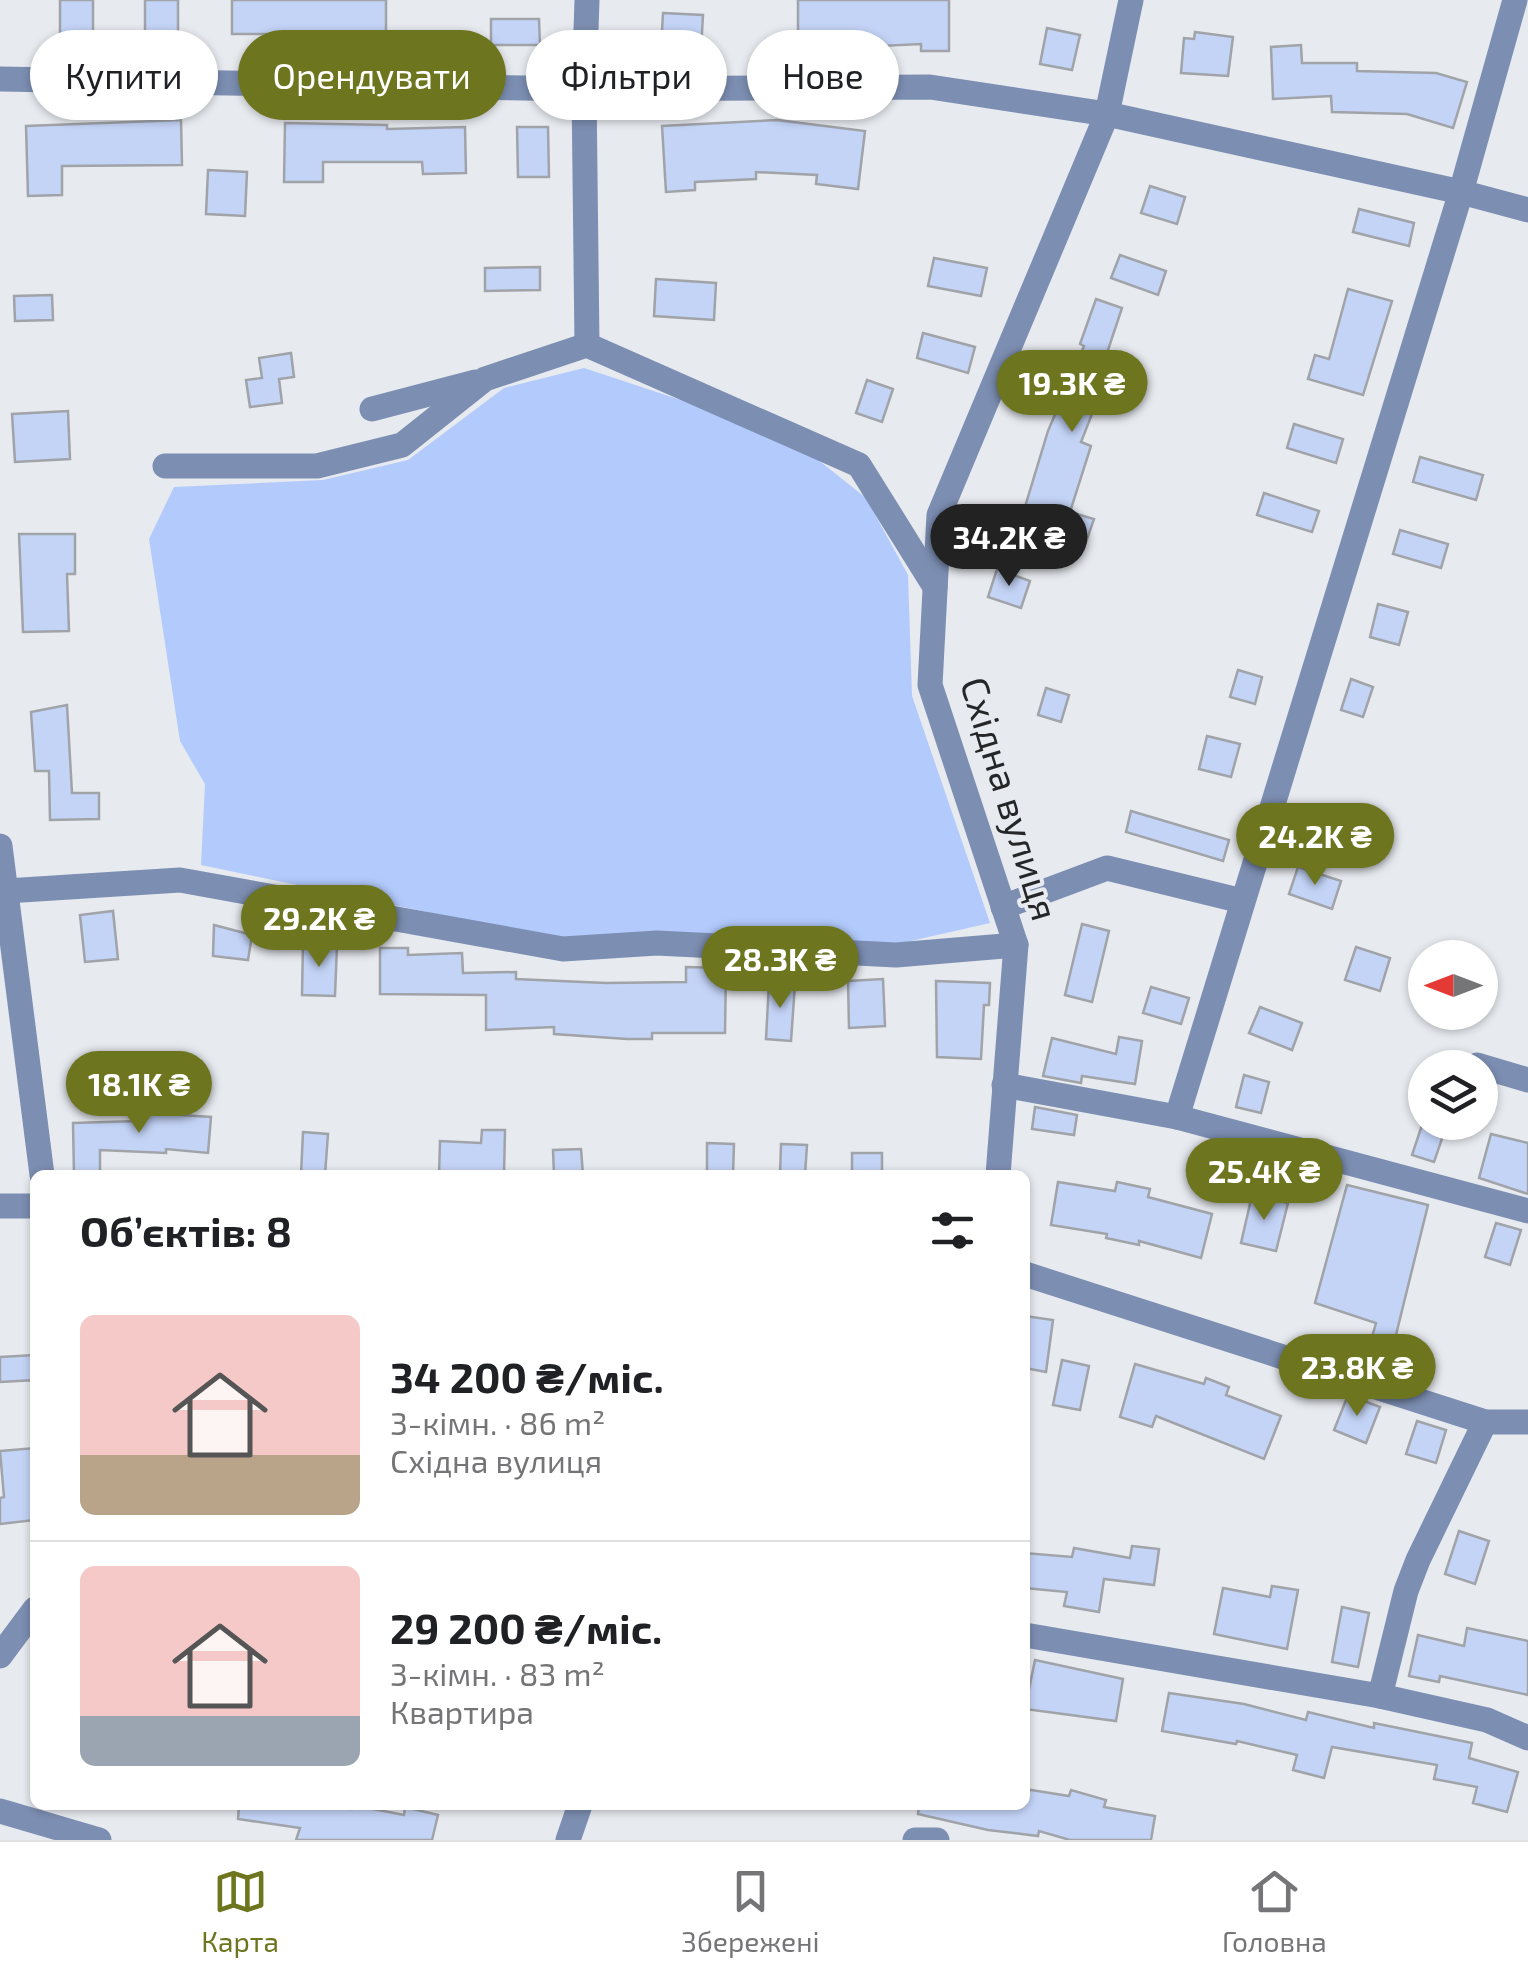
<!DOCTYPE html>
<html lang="uk">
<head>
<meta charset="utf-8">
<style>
  :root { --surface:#fff; --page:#f2f2f2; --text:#202124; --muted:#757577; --line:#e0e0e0; --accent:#6d751f }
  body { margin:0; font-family:"Exo 2",sans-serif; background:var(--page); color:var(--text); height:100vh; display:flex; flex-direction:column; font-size:38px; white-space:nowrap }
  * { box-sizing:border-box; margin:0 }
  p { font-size:32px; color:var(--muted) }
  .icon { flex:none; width:55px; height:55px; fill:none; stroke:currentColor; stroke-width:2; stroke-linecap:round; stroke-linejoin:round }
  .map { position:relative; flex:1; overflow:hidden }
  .drawer { position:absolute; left:30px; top:1170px; width:1000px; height:640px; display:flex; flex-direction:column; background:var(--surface); border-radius:15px; box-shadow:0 2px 8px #0004 }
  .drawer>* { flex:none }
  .hud { position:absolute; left:30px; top:30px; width:1000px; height:90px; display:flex; gap:20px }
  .needle { width:65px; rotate:270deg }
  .buttons { position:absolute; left:1408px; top:940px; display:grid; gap:20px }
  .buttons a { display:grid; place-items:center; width:90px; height:90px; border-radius:50%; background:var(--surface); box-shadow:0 2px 8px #0004; font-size:50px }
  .price { position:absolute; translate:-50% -85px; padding:0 22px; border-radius:35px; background:var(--accent); color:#fff; font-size:32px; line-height:65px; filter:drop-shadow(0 2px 5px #0008) }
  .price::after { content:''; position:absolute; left:50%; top:60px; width:30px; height:22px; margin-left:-15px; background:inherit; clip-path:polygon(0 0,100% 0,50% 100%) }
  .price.on { background:#222; color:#fff }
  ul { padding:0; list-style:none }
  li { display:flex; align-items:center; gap:30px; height:250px; padding:0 50px }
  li+li { border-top:2px solid var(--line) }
  li span { display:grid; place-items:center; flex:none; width:280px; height:200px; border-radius:15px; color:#555 }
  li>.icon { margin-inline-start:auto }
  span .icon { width:120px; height:120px; fill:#fffc; stroke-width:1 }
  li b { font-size:42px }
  h2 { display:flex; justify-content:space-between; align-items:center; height:120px; padding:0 50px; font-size:42px }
  .chip { padding:0 35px; border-radius:45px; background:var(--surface); box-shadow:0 2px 8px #0004; font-size:35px; line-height:90px }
  .chip.on { background:var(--accent); color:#fff }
  .menu { display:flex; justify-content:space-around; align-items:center; height:140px; border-top:2px solid var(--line); background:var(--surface); font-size:28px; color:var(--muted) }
  .menu a { display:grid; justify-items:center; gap:5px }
  .menu .on { color:var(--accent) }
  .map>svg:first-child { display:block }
</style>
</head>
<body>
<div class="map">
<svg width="1528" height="1840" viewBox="0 0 1528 1840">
  <rect width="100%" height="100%" fill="#e7eaef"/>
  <!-- green -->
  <path fill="#b2cafc" d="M584,368L787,435L866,498L908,575L912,696L990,923L902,943L562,940L201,865L205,784L180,741L149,539L174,487L323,480L408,460L504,388Z"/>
  <!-- building -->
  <g fill="#c4d4f7" stroke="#a0a3a8" stroke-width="2.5">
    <rect x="60" y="0" width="33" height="34"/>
    <rect x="145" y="0" width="33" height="34"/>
    <path d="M232,0H386V35L321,34V38H291V34H232Z"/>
    <path d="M798,0H949V51H921V44L798,50Z"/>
    <path d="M663,13L703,15L701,50L661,48Z"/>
    <path d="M491,19H539L540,45H491Z"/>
    <path d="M1047,28L1080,35L1072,70L1040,64Z"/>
    <path d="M1195,32L1233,37L1228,76L1181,73L1184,38L1194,39Z"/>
    <path d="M1301,45L1302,63H1357V71L1436,73L1467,82L1453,128L1407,114L1332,112L1331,96L1273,99L1271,47Z"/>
    <path d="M181,120L182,165L62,166V195L28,196L26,126Z"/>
    <path d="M777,120L865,131L858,189L816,184L817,175L756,172V179L695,182V190L666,192L662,126Z"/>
    <path d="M285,123L387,125V129L465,127L466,173L423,174L422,162H323V182H284Z"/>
    <path d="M517,127H548L549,177H518Z"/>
    <path d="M208,170L247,172L245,216L206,214Z"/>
    <path d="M1150,186L1185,197L1177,224L1141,213Z"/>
    <path d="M1359,209L1414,223L1409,246L1353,232Z"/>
    <path d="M1120,255L1166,271L1158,295L1111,278Z"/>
    <path d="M934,258L987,268L981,296L928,286Z"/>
    <path d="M540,267V290L485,291V268Z"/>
    <path d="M656,279L716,283L714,320L654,316Z"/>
    <path d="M1348,289L1392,301L1363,395L1308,379L1315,355L1329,359Z"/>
    <path d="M52,295L53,320L15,321L14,296Z"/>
    <path d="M1096,299L1122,308L1095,389L1101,391L1081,442L1091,446L1070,512L1094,519L1086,542L1021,520L1048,431L1084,346L1080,344Z"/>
    <path d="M923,333L975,347L968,373L917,358Z"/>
    <path d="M291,353L294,377L279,379L282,403L250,407L246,380L262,378L259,358Z"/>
    <path d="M867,380L893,389L882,422L856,413Z"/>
    <path d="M68,411L70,459L15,462L12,414Z"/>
    <path d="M1294,424L1343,439L1336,463L1287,448Z"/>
    <path d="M1420,457L1483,475L1476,500L1413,482Z"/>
    <path d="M1264,493L1319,511L1312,532L1257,515Z"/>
    <path d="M1400,530L1448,544L1441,568L1393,554Z"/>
    <path d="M19,534H75V574H67L69,631L23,632Z"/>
    <path d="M997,569L1030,581L1021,608L988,597Z"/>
    <path d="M1378,604L1408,612L1399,645L1370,637Z"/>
    <path d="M1238,670L1262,677L1255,704L1230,697Z"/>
    <path d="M1351,679L1373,687L1363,717L1341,710Z"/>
    <path d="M1046,688L1069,695L1061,722L1038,715Z"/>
    <path d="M67,705L72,793H99V819L50,820L49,771H35L31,712Z"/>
    <path d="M1207,736L1240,744L1231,777L1199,769Z"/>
    <path d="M1131,811L1229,840L1223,861L1126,832Z"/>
    <path d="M1298,867L1341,881L1332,909L1289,894Z"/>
    <path d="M113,911L118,959L85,962L80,915Z"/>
    <path d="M1082,924L1109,931L1092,1002L1065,995Z"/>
    <path d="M214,925L252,935L248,960L213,956Z"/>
    <path d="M303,943L337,945L335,996L302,995Z"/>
    <path d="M1356,947L1390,958L1380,991L1345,980Z"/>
    <path d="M380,948H408V955L462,953L463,973L516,972V979L606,983L686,982V967L726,968L725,1033H652V1039H627L554,1034V1027L486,1030V995L380,994Z"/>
    <path d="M883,979L885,1026L849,1028L848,981Z"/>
    <path d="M936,981L990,983L989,1005H984L981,1059L937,1057Z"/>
    <path d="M769,982L795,984L791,1041L766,1039Z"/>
    <path d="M1151,987L1189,998L1181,1024L1143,1013Z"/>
    <path d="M1260,1007L1302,1023L1292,1050L1249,1033Z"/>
    <path d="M1119,1037L1142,1041L1135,1084L1082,1076L1081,1083L1043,1076L1052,1038L1116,1054Z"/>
    <path d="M1244,1075L1269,1082L1261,1113L1236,1107Z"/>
    <path d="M140,1101L168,1102L167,1114L211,1117L208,1153L166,1149V1153L100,1150V1175H74L73,1123L139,1121Z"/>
    <path d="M1035,1107L1077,1115L1074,1135L1032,1129Z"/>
    <path d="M1423,1122L1445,1130L1434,1162L1412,1155Z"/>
    <path d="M482,1130H505L504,1175H439L440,1141L481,1143Z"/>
    <path d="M303,1132L328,1134L325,1175H301Z"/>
    <path d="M1491,1134L1528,1143V1194L1479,1178Z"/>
    <path d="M707,1143L734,1144L733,1175H707Z"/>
    <path d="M781,1144L807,1145L805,1175H780Z"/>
    <path d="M581,1149L583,1175H554L553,1150Z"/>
    <rect x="852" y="1153" width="30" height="22"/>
    <path d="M1058,1182L1115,1191L1117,1182L1150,1189L1148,1197L1212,1214L1201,1258L1139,1241V1245L1106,1238L1107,1234L1051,1225Z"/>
    <path d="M1347,1185L1428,1205L1394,1343L1372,1337L1376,1323L1315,1303Z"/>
    <path d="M1252,1195L1288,1203L1276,1251L1241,1243Z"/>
    <path d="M1496,1223L1521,1230L1510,1265L1485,1257Z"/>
    <path d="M1025,1316L1053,1320L1046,1372L1025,1368Z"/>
    <path d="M35,1355V1380L0,1382V1357Z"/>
    <path d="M1062,1360L1089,1366L1080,1410L1053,1405Z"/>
    <path d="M1135,1364L1204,1384L1206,1378L1229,1387L1226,1395L1281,1416L1264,1459L1156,1416L1152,1427L1120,1417Z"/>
    <path d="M1348,1395L1380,1407L1366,1443L1334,1430Z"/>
    <path d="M1417,1421L1446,1430L1436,1463L1406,1454Z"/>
    <path d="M35,1448V1520L0,1524V1498L4,1497L0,1451Z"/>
    <path d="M1459,1531L1489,1541L1475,1584L1445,1574Z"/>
    <path d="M1132,1546L1159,1549L1154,1585L1104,1579L1099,1612L1064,1606L1067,1592L1025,1588V1553L1072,1557L1074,1548L1130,1558Z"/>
    <path d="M1272,1586L1298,1590L1287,1649L1214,1634L1223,1588L1270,1597Z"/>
    <path d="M1342,1607L1369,1613L1358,1667L1332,1662Z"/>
    <path d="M1467,1628L1528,1641V1695L1440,1676L1439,1682L1409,1676L1418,1635L1464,1646Z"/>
    <path d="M1035,1660L1123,1679L1116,1721L1025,1709Z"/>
    <path d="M1169,1693L1244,1704L1306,1720L1308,1712L1374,1728V1723L1472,1743L1469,1758L1518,1772L1507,1812L1473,1803L1477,1787L1434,1779L1437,1765L1332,1747L1324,1778L1293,1770L1297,1755L1237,1741L1236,1744L1162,1731Z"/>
    <path d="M1025,1789L1069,1796L1071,1790L1106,1800L1104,1807L1155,1816L1151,1840H1070L1039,1831L1038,1836L988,1830L918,1814L919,1805H1025Z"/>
    <path d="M239,1805L352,1809L353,1805L404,1815L405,1807L438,1815L432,1840H296L300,1828L238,1819Z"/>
  </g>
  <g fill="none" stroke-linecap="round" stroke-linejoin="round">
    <!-- minor -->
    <g stroke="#7c8eb2" stroke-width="25">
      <path d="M587,0L584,89L587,345"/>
      <path d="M0,79L584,89L930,87L1107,114L1461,192L1528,210"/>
      <path d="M372,409L475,382"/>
      <path d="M165,466H317L402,445L485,379L587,345L859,465L935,587"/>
      <path d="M0,846L42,1175"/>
      <path d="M6,891L180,880L563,949L657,943L896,955L1016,945"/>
      <path d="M1003,907L1107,868L1242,901"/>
      <path d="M1477,1065L1528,1080"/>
      <path d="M1004,1085L1177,1117L1528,1211"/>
      <path d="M1177,1117L1461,192L1515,0"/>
      <path d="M998,1175L1016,945L930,685L939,515L1107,114L1131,0"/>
      <path d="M0,1206H35"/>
      <path d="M1025,1274L1485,1422H1528"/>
      <path d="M1025,1635L1380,1696L1487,1720L1528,1738"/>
      <path d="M0,1656L35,1609"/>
      <path d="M1380,1696L1406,1591L1418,1560L1485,1422"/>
      <path d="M0,1811L99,1840"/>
      <path d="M568,1840L580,1805"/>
      <path d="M915,1840H937"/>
    </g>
  </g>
  <g text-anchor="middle" stroke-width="8" stroke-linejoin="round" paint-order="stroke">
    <!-- street labels -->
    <g font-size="38" fill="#252628" stroke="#e7eaef">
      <text transform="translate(1009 799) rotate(73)" y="13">Східна вулиця</text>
    </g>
  </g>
</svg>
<div class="buttons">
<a><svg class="needle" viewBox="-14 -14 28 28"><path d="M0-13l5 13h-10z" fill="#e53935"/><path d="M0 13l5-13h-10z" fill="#757577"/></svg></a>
<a><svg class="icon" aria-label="layers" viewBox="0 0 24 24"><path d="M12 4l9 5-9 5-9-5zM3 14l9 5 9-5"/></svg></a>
</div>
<b class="price" style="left:1072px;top:435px">19.3K ₴</b>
<b class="price on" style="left:1009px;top:589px">34.2K ₴</b>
<b class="price" style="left:1315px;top:888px">24.2K ₴</b>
<b class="price" style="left:319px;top:970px">29.2K ₴</b>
<b class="price" style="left:780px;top:1011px">28.3K ₴</b>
<b class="price" style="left:139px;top:1136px">18.1K ₴</b>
<b class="price" style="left:1264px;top:1223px">25.4K ₴</b>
<b class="price" style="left:1357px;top:1419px">23.8K ₴</b>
<div class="hud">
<a class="chip">Купити</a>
<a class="chip on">Орендувати</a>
<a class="chip">Фільтри</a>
<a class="chip">Нове</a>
</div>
<section class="drawer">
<h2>Об’єктів: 8<svg class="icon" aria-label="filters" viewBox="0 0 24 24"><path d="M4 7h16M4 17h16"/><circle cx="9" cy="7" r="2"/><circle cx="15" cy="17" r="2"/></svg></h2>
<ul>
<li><span style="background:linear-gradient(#f6c9c9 70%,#b9a48a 0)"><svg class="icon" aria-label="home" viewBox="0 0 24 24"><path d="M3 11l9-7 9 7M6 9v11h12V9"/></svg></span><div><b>34 200 ₴/міс.</b><p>3-кімн. · 86 m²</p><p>Східна вулиця</p></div></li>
<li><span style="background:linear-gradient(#f6c9c9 75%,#9aa5b1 0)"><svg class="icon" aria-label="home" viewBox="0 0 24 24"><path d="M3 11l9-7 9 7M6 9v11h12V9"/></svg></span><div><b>29 200 ₴/міс.</b><p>3-кімн. · 83 m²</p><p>Квартира</p></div></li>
</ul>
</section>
</div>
<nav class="menu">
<a class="on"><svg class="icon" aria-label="map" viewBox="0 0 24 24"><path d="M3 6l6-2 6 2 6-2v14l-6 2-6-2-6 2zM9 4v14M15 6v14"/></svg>Карта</a>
<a><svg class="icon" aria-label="saved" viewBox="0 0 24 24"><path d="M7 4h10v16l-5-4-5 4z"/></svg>Збережені</a>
<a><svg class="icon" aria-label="home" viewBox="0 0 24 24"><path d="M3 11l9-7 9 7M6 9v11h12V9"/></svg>Головна</a>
</nav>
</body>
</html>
